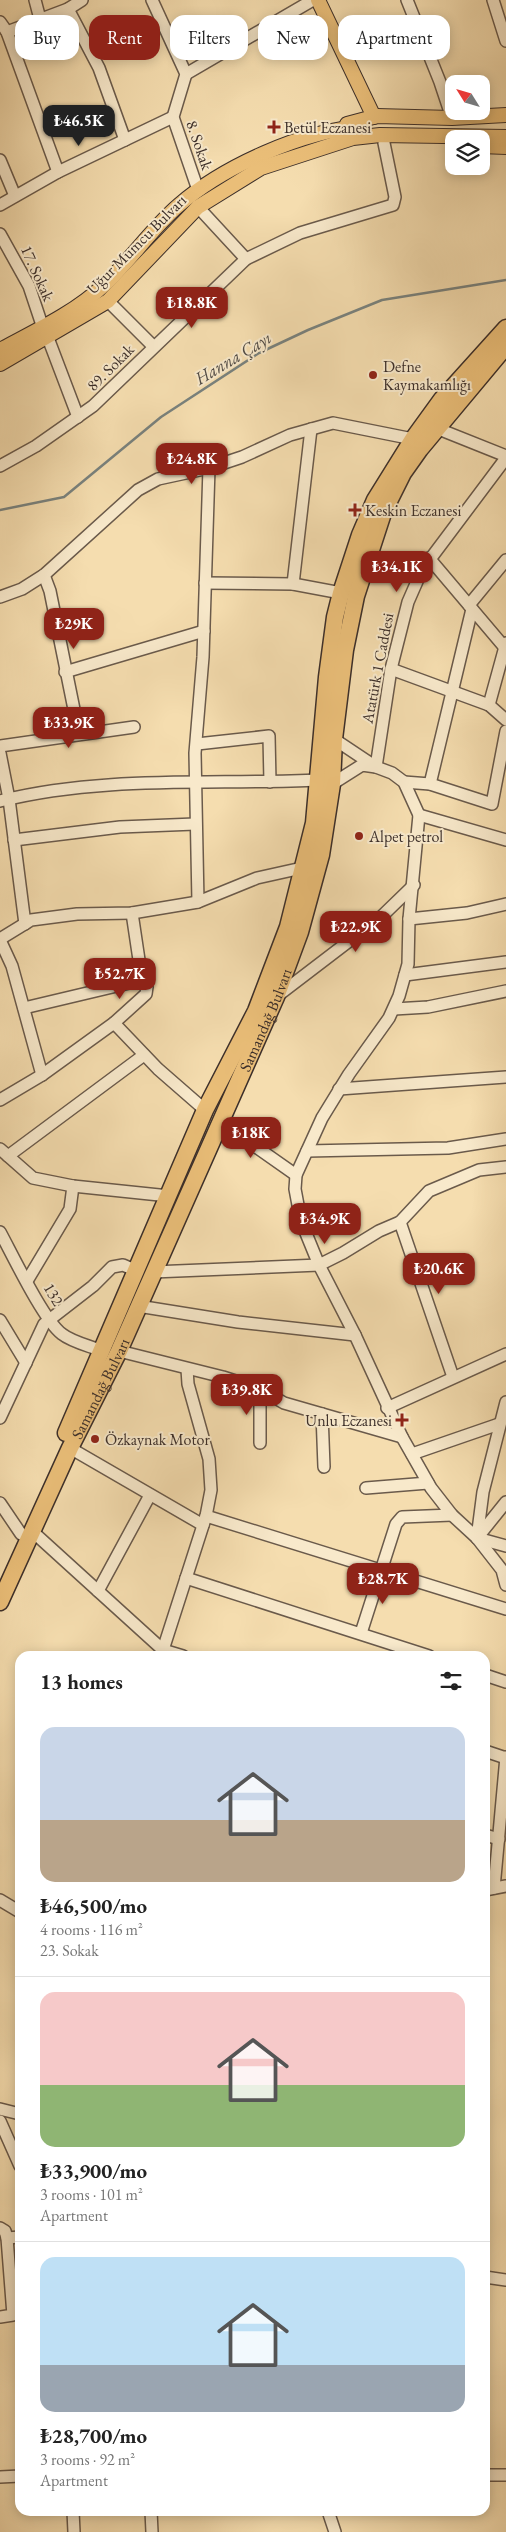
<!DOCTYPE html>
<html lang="en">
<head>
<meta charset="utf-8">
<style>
  :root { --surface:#fff; --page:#f2f2f2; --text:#222; --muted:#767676; --line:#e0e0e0; --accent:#8f2418 }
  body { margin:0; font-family:"EB Garamond",serif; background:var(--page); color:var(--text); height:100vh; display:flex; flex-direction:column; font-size:19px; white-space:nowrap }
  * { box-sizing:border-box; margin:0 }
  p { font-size:16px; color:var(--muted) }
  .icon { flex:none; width:28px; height:28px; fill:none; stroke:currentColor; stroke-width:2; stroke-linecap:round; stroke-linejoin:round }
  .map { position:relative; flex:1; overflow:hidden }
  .details { position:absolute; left:15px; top:1651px; width:475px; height:865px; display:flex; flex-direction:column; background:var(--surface); border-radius:15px; box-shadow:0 2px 12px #0003 }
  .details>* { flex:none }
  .banner { position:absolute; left:15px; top:15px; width:476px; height:45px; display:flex; gap:10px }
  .needle { width:32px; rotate:307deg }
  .buttons { position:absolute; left:445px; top:75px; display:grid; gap:10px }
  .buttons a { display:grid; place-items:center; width:45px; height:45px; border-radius:10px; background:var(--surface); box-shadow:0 2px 12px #0003; font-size:25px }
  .price { position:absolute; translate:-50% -42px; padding:0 11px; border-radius:10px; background:var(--accent); color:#fff; font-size:16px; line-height:32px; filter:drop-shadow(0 1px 2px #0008) }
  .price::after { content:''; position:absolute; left:50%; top:30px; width:15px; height:11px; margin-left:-8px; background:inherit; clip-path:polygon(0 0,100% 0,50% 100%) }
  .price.current { background:#222; color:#fff }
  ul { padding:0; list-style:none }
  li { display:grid; align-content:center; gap:10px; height:265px; padding:0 25px }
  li+li { border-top:1px solid var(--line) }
  li span { display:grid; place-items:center; height:155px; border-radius:15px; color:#555 }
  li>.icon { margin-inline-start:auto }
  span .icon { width:90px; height:90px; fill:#fffc; stroke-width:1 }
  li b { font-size:21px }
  h2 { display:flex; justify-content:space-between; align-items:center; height:60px; padding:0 25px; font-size:21px }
  .pill { padding:0 18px; border-radius:15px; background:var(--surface); box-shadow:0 2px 12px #0003; font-size:18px; line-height:45px }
  .pill.current { background:var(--accent); color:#fff }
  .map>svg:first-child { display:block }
</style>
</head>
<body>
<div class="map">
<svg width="506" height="2532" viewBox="0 0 506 2532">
  <rect width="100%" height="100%" fill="#f5ddaf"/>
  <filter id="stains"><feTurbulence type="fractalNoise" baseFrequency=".004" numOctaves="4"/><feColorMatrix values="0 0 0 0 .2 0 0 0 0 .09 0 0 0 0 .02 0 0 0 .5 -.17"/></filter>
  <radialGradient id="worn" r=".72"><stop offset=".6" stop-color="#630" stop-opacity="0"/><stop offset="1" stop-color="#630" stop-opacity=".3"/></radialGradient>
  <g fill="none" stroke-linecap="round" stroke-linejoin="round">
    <!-- stream -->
    <path stroke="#79827e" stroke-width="2.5" d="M0,510L64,497L161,417L259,353L308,330L382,300L506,280"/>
    <!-- minor casing -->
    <g stroke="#6a5a4b" stroke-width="14">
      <g id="minor">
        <path d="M35,0L40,19"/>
        <path d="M152,0L186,74L173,117L198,190"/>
        <path d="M407,0L440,82L452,118"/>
        <path d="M493,0L506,41"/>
        <path d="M68,9L99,68L125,140"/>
        <path d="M0,22L7,32L58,172"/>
        <path d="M7,32L68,9L82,0"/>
        <path d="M186,74L313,0"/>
        <path d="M0,160L15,196"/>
        <path d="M0,205L58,172L173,117"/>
        <path d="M198,207L246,259"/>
        <path d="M0,234L29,286L43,328"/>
        <path d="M108,301L153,346"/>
        <path d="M48,338L78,417"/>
        <path d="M436,428L506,456"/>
        <path d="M0,466L36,446L93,406L246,259L300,233L393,205L395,197L384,143"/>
        <path d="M429,558L506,649"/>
        <path d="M44,575L50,591L79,734"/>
        <path d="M205,583L293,584L341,593"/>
        <path d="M293,584L311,429"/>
        <path d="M0,597L22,589L44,575L138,490L158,479L209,468L242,457L290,435L333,423L413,439"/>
        <path d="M469,605L506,560"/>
        <path d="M391,669L489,705L506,720"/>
        <path d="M65,672L204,631"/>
        <path d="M489,705L506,643"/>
        <path d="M334,739L376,767L391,669L408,602L422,570L506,458"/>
        <path d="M197,744L269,736L270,782"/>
        <path d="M0,746L134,727"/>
        <path d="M0,753L9,799L25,924"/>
        <path d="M404,782L430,784L492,804L506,731"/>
        <path d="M332,784L362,765L376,767L392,773L404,782L419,815L409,919L408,964L399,996L389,1018L349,1074L322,1118L296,1175L295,1189L301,1221L319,1265L355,1335L402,1437L431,1488L452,1515L477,1538L502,1570L506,1585"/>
        <path d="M430,784L472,609"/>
        <path d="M0,801C104,775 213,785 319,780"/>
        <path d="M419,815L506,840"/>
        <path d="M14,840L120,827L195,824"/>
        <path d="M198,902L195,753L203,657L209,468"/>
        <path d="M409,919L467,913L506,904"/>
        <path d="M0,939L31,920L77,914L132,913L198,902L257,878L302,868"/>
        <path d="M0,940L12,966L42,1075"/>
        <path d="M405,975L506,962"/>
        <path d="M276,997L382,916L414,885"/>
        <path d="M24,1008L142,980L132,913"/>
        <path d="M394,1009L428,1007L506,991"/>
        <path d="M114,1023L146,994L147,987L142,980"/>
        <path d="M339,1089L506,1077"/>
        <path d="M0,1100L42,1075L114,1023L158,1069L205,1110"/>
        <path d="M219,1121L296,1175"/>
        <path d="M0,1149L33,1178L73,1186L169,1196"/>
        <path d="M307,1151L448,1148L506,1139"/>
        <path d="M8,1156L144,1055"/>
        <path d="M400,1222L453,1377"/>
        <path d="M0,1232C12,1254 44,1321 62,1334C72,1342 90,1346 102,1351"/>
        <path d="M153,1272L319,1265L343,1253L379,1231L400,1222L429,1191L479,1170L506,1167"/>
        <path d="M27,1281L70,1209L73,1186"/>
        <path d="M138,1306L238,1322L355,1335"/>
        <path d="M0,1320L26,1363"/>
        <path d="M119,1351L223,1377L260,1389L284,1403L402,1437"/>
        <path d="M387,1408L506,1354"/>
        <path d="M322,1414L324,1467"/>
        <path d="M0,1418L44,1324L93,1286L112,1267L123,1265L137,1271"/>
        <path d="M260,1443V1389"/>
        <path d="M70,1448L203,1525"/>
        <path d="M412,1454L499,1424"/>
        <path d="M366,1488L428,1483"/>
        <path d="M0,1503L21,1534"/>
        <path d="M206,1516L506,1609"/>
        <path d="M32,1531L163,1650L183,1656"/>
        <path d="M477,1538L483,1492L506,1402"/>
        <path d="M477,1538L506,1502"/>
        <path d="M477,1538L506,1546"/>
        <path d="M186,1578L429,1656"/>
        <path d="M98,1591L150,1495"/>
        <path d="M361,1633L396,1524L402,1517L452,1515"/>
        <path d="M161,1656L206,1516L211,1490L209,1459L188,1384L187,1369"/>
        <path d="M485,1675L506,1682"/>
        <path d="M485,1751L506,1758"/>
        <path d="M485,1835L499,1839"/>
        <path d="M494,1888L506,1757"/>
        <path d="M485,1890L506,1886"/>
        <path d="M0,1900L20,1912"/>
        <path d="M0,2109L20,2114"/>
        <path d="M0,2121L20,2166"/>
        <path d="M0,2228L5,2231L7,2238L13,2315L0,2317"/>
        <path d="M7,2238L20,2237"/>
        <path d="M485,2277L506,2280"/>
        <path d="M485,2475H506"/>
        <path d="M0,2477L20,2476"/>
        <path d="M73,2511L74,2532"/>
        <path d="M151,2511L152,2532"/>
        <path d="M328,2511L335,2532"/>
      </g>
    </g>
    <!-- major casing -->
    <g stroke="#3c2f2a" stroke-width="16">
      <g id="major">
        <path d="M318,0L374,117"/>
        <path d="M347,124L377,116L452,118L506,115"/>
        <path d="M481,146L506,147"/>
        <path d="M0,350C35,331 74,313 103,286C130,261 151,229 179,205C223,167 303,130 362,127"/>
        <path d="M0,364L108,301L198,207L261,168L353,138L380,135L506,137"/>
      </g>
    </g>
    <!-- highway casing -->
    <g stroke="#3c2f2a" stroke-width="19">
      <g id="highway">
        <path d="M66,1433L205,1110L256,1011L288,927L314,823L327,677L335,617L341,593L360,535L375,500L413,439L442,399L506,328"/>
        <path id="s1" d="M0,1602L70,1448L119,1351L276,997L300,932L321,855L332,784L334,739L345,650L356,596L383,513L403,473L420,449L506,346"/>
      </g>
    </g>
    <!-- minor -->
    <use href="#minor" stroke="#f8e9cb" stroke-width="11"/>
    <!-- major -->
    <use href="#major" stroke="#eabe78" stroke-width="14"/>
    <!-- highway -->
    <use href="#highway" stroke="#eabe78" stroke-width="16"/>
  </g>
  <!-- markers -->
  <g fill="#8f2418" stroke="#f8e9cb" stroke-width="2">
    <path d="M271.5 119.5h5v5h5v5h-5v5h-5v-5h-5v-5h5z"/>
    <circle cx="373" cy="375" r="5"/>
    <path d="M352.5 502.5h5v5h5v5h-5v5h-5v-5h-5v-5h5z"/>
    <circle cx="359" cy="836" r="5"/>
    <path d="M399.5 1412.5h5v5h5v5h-5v5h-5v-5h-5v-5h5z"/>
    <circle cx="95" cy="1439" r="5"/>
  </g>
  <g text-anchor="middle" stroke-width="4" stroke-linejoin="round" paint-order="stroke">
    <!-- poi labels -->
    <g font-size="16" fill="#3c2f2a" stroke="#f8e9cb" text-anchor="start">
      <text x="284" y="133">Betül Eczanesi</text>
      <text x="383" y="372">Defne<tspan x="383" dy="18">Kaymakamlığı</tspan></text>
      <text x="365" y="516">Keskin Eczanesi</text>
      <text x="369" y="842">Alpet petrol</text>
      <text x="392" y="1426" text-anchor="end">Unlu Eczanesi</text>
      <text x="105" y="1445">Özkaynak Motor</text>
    </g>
    <!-- street labels -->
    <g font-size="16" fill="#3c2f2a" stroke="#f8e9cb">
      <text transform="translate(200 145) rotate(71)" y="6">8. Sokak</text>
      <text transform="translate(136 244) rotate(-45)" y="6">Uğur Mumcu Bulvarı</text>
      <text transform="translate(38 273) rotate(66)" y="6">17. Sokak</text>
      <text transform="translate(110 367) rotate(-45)" y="6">89. Sokak</text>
      <text transform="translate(377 668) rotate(-79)" y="6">Atatürk 1 Caddesi</text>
      <text dy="6" stroke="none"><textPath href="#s1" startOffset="640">Samandağ Bulvarı</textPath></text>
      <text transform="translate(54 1294) rotate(59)" y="6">132</text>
      <text dy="6" stroke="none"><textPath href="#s1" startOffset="236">Samandağ Bulvarı</textPath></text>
    </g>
    <!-- water labels -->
    <g font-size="18" font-style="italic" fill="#504b46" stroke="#f8e9cb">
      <text transform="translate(233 358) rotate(-31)" y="6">Hanna Çayı</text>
    </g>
  </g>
  <rect width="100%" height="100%" filter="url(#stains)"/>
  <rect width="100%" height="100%" fill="url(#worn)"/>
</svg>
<div class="buttons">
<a><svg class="needle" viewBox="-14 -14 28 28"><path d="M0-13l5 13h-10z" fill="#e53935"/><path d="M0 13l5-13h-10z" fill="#767676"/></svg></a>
<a><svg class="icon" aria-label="layers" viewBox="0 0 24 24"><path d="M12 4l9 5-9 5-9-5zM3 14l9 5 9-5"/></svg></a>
</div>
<b class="price current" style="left:79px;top:147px">₺46.5K</b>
<b class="price" style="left:192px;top:329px">₺18.8K</b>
<b class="price" style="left:192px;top:485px">₺24.8K</b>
<b class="price" style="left:397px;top:593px">₺34.1K</b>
<b class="price" style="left:74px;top:650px">₺29K</b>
<b class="price" style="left:69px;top:749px">₺33.9K</b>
<b class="price" style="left:356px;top:953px">₺22.9K</b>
<b class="price" style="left:120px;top:1000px">₺52.7K</b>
<b class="price" style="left:251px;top:1159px">₺18K</b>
<b class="price" style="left:325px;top:1245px">₺34.9K</b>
<b class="price" style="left:439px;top:1295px">₺20.6K</b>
<b class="price" style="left:247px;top:1416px">₺39.8K</b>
<b class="price" style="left:383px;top:1605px">₺28.7K</b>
<div class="banner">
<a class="pill">Buy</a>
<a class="pill current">Rent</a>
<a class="pill">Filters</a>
<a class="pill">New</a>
<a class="pill">Apartment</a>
</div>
<section class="details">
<h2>13 homes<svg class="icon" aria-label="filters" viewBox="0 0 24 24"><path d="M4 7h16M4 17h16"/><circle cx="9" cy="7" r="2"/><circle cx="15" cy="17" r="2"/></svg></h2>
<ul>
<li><span style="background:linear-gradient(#c9d6e8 60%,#b9a48a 0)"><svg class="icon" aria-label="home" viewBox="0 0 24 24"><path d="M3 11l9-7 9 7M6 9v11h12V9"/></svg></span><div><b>₺46,500/mo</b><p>4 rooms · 116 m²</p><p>23. Sokak</p></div></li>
<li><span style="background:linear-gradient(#f6c9c9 60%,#8fb573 0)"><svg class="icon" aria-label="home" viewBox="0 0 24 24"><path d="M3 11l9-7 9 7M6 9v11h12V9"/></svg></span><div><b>₺33,900/mo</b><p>3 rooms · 101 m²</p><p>Apartment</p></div></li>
<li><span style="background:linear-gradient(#bfe0f5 70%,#9aa5b1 0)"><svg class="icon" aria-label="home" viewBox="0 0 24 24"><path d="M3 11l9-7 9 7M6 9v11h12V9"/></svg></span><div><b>₺28,700/mo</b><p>3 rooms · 92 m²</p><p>Apartment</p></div></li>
</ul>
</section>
</div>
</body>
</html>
